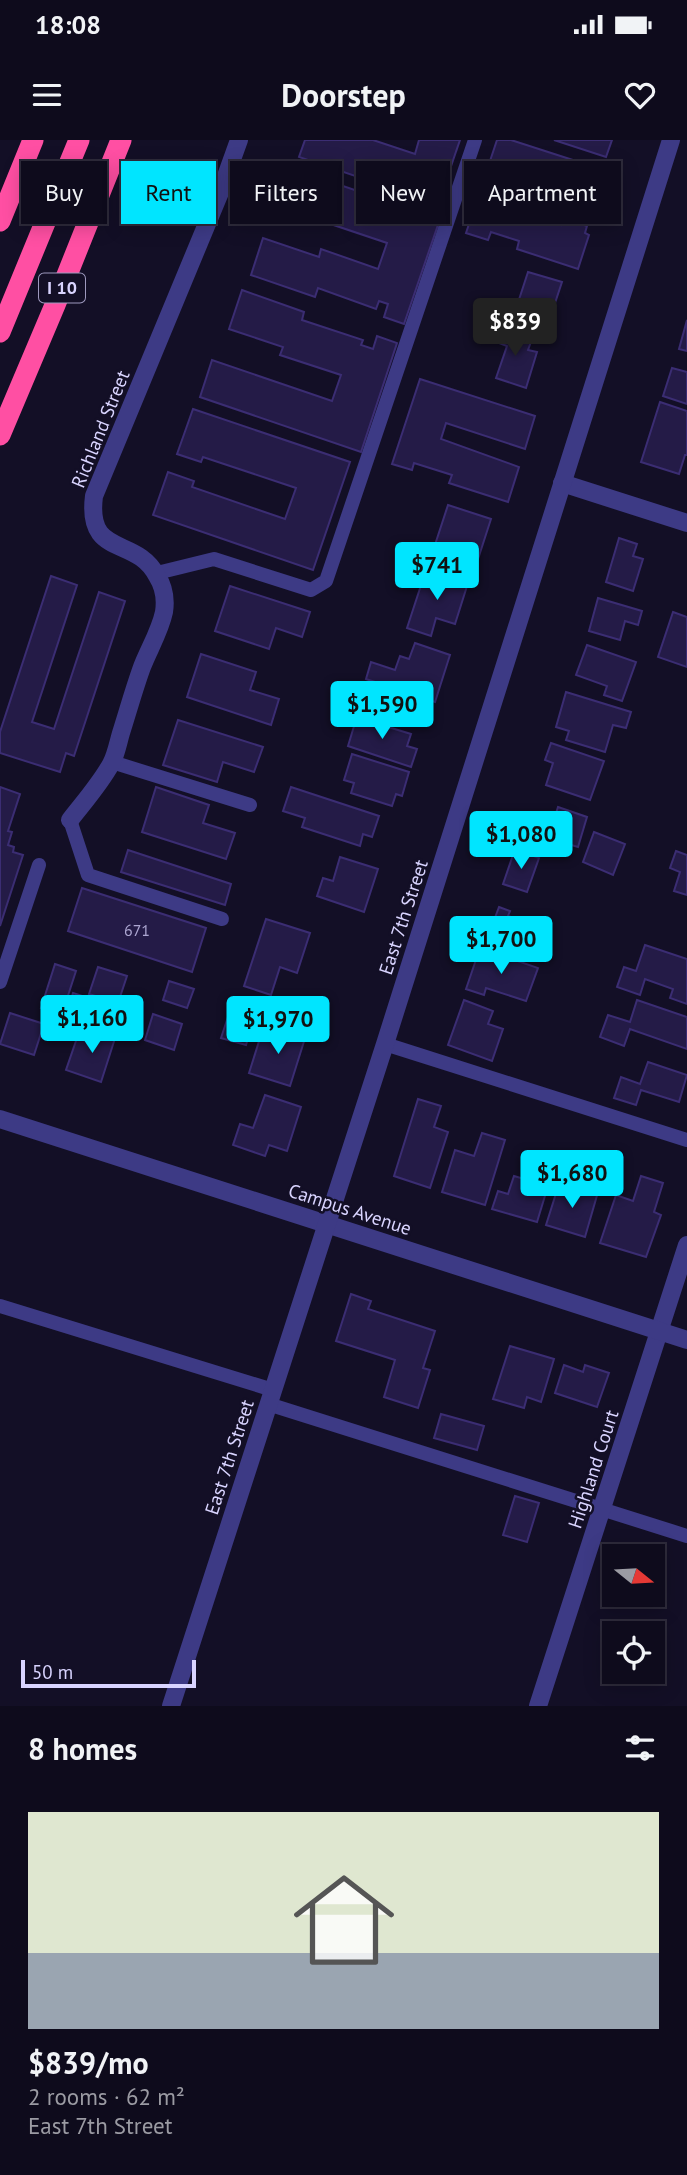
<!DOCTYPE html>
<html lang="en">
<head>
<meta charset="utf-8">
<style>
  :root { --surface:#0e0b1c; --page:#1c1929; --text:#f1f3f6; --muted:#9b9ba3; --line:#2e2b3b; --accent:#00e5ff }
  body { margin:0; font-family:"PT Sans",sans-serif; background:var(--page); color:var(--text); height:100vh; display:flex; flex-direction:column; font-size:26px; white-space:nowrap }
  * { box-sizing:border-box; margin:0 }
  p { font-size:23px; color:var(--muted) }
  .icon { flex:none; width:38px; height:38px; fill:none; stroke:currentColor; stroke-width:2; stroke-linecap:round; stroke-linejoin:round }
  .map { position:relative; height:1566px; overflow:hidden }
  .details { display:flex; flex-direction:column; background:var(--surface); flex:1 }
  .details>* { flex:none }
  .guide { position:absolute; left:21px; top:21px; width:646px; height:63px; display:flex; gap:14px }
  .needle { width:46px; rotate:108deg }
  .fabs { position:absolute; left:602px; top:1404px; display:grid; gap:14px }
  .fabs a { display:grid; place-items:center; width:63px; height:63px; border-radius:0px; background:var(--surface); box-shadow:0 4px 18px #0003,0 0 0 2px var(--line); font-size:35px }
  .scale { position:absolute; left:21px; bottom:18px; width:175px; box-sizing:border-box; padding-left:7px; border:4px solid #d9d4ff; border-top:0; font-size:19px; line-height:24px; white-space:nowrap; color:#d9d4ff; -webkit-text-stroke:5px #130f26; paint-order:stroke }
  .price { position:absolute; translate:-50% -60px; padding:0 16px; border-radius:7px; background:var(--accent); color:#111; font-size:23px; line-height:46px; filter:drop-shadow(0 2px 4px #0008) }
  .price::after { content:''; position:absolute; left:50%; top:42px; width:21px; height:16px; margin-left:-10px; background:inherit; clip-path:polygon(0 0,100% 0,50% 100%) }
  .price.current { background:#222; color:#fff }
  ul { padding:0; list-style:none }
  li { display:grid; align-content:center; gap:14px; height:371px; padding:0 28px }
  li+li { border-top:2px solid var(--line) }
  li span { display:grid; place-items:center; height:217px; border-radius:0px; color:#555 }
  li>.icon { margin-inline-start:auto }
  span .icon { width:126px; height:126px; fill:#fffc; stroke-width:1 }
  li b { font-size:30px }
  h2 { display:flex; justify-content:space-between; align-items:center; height:84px; padding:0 28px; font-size:30px }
  .pill { padding:0 24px; border-radius:0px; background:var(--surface); box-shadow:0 4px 18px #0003,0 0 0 2px var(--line); font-size:24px; line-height:63px }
  .pill.current { background:var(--accent); color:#111 }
  .status { display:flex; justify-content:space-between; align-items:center; height:49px; padding:0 35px; background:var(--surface); direction:ltr }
  .status svg { height:19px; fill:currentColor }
  header { display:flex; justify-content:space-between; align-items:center; height:91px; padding:0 28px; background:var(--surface); font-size:32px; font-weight:600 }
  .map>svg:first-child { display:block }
</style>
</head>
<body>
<div class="status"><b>18:08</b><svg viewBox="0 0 49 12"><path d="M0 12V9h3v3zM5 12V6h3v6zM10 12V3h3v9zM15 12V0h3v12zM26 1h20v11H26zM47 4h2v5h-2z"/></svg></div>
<header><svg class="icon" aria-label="menu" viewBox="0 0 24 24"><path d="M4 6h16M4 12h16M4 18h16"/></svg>Doorstep<svg class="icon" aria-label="heart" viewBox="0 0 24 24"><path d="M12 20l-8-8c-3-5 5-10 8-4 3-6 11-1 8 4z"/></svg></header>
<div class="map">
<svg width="687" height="1566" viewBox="0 0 687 1566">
  <rect width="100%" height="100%" fill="#130f26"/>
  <!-- building -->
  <g fill="#241b47" stroke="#3b2d73" stroke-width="2">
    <path d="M305,0H373L415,14L419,0H460L438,64L299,17Z"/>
    <path d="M497,0H511L610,32L599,66L594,65L591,72L568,65L570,59L526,45L517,71L561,85L563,78L587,86L585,93L589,95L578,129L517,109L519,101L491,92L488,100L466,93Z"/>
    <path d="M554,0H612L606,17Z"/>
    <path d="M296,30L440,79L404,184L384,177L388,164L379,161L376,169L318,148L315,157L251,135L263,98L319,117L321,109L378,129L387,103L283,68Z"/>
    <path d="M528,132L562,142L552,172L546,171L541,187L513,178Z"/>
    <path d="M242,150L304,172L302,180L363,200L361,205L373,209L377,196L397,203L361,312L200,257L212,220L332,261L341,235L280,215L283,207L229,189Z"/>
    <path d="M687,180V211L679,209Z"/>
    <path d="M495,188L532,199L528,210L537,212L526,248L496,238L507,206L491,200Z"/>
    <path d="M672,228L687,232V264L663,256Z"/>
    <path d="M420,239L535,276L525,309L446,283L441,299L519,327L508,362L449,343L452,335L414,323L412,330L392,324Z"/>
    <path d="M660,262L687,271V315H685L679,334L641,322Z"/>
    <path d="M193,269L350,322L313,430L153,375L168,332L194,341L192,347L285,379L296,348L203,317L201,322L177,314Z"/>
    <path d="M448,365L491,379L478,419L458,413L453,427L430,420Z"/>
    <path d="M619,398L637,404L633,416L643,419L633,451L606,442Z"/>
    <path d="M426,430L468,443L455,484L436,478L431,496L407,488Z"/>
    <path d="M51,436L77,445L32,582L54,589L99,452L125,461L74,616L66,613L60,632L0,613V592Z"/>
    <path d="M230,446L310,472L302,497L276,488L269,509L215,491Z"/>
    <path d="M598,458L642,471L638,485L625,481L620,500L589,491Z"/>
    <path d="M673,472L687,477V527L658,517Z"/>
    <path d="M415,503L450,515L435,562L366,539L371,522L395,530L400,516L409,519Z"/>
    <path d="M587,505L636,522L622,561L604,555L607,546L576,535Z"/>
    <path d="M201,514L256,532L250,550L279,559L271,585L187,557Z"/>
    <path d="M566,552L631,572L626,588L613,585L605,612L566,600L569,591L556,587Z"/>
    <path d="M358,573L386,582L385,586L411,594L407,606L417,609L411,627L348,606Z"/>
    <path d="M178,580L263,607L254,632L223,622L217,642L163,625Z"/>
    <path d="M551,603L604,621L590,660L546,645L553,623L545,620Z"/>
    <path d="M352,614L409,632L402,656L396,654L392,666L351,653L354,643L344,640Z"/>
    <path d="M0,647L20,654L8,691L12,692L8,705L14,707L13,712L23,715L0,786Z"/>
    <path d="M156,647L209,665L203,683L235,693L226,719L142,692Z"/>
    <path d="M291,647L379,676L372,697L363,694L360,706L302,687L305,678L283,671Z"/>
    <path d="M558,667L587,677L578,707L548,698Z"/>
    <path d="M594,692L625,704L613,735L583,722Z"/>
    <path d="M515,709L539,718L527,752L503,744Z"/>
    <path d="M128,710L231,744L225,765L121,732Z"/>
    <path d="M676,711L687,715V755L674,751L680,732L670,728Z"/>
    <path d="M340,717L378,729L364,772L317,756L323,738L333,741Z"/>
    <path d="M82,748L206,788L192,832L68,791Z"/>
    <path d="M499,767L510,771L508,776L539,787L529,817L486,802Z"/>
    <path d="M266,779L310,793L297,833L280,827L271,855L244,846Z"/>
    <path d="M645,805L687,819V864L670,858L673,849L645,839L640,855L617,847L624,827L636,831Z"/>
    <path d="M480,808L538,828L526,861L486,848L484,855L466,849Z"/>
    <path d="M55,824L76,831L62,874L41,868Z"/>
    <path d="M98,827L127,836L118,863L89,854Z"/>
    <path d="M169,841L194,849L187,868L163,860Z"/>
    <path d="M73,853L91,859L84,881L66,876Z"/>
    <path d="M464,860L493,871L488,884L503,889L492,921L448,905Z"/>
    <path d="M637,860L687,877V909L630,889L624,906L600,897L608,875L630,882Z"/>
    <path d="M10,873L44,884L34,915L0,904Z"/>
    <path d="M153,874L182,884L174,910L145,900Z"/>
    <path d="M229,874L253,882L246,905L221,898Z"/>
    <path d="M277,886L306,895L290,946L249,933L261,895L273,898Z"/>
    <path d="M100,887L117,892L101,942L66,930L77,898L94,904Z"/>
    <path d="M648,922L687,935L679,962L641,950L636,965L614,958L621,937L640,944Z"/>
    <path d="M265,955L301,967L287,1011L269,1005L265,1016L233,1005L240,984L253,988Z"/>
    <path d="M418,959L441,966L434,987L448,992L430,1048L394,1036Z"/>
    <path d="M482,993L505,1000L485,1065L442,1052L455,1010L474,1016Z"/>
    <path d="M514,1036L548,1046L537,1082L492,1069L498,1051L508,1054Z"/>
    <path d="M641,1036L663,1043L654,1072L661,1075L646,1117L600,1103L616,1055L633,1061Z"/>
    <path d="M559,1044L598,1052L585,1097L546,1085Z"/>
    <path d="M351,1154L371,1161L368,1169L435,1191L423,1228L430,1230L418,1268L384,1257L395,1220L336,1201Z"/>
    <path d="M510,1206L554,1219L541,1262L527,1257L524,1268L493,1259Z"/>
    <path d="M564,1225L583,1232L585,1225L609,1233L597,1267L555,1253Z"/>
    <path d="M441,1274L484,1286L477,1310L434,1298Z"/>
    <path d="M515,1356L539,1363L527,1402L503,1395Z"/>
  </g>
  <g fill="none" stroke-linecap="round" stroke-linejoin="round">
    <!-- service -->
    <g stroke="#3d3a85" stroke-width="14">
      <path d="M157,433L214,419L311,450L326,441L475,0"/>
      <path d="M112,622L250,665"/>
      <path d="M70,680L88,735L222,779"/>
      <path d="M0,842L39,725"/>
      <path d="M385,904L687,1000"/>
      <path d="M0,1166L273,1250"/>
      <path d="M268,1264L687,1396"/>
    </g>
    <!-- minor -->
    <g stroke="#3d3a85" stroke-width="18">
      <path d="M562,343L687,383"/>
      <path d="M70,680C84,662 100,644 111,624C116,615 118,603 121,593C128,571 134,549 142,527C149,509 160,491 164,472C166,459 164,447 157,436C136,395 86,419 94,356L221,50L239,0"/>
      <path d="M538,1566L687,1105"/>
    </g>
    <!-- tertiary -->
    <g stroke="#3d3a85" stroke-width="18">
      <path d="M0,979L687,1200"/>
      <path d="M171,1566L385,904L671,0"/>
    </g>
    <!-- motorway -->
    <g stroke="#ff4fa3" stroke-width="21">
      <path d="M0,81L33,0"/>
      <path d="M0,192L79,0"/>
      <path d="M0,295L55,165L121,0"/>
    </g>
  </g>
  <g text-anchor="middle" stroke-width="5" stroke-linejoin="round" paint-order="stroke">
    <!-- number labels -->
    <g font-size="16" fill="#aca6d1">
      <text x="137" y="796">671</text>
    </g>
    <!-- shield labels -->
    <rect fill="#130f26" stroke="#9e99be" stroke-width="2" x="39" y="133.5" width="46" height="29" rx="5"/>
    <g font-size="18" font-weight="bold" fill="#d9d4ff">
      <text x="62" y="154">I 10</text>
    </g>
    <!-- street labels -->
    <g font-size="19" fill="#d9d4ff" stroke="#130f26">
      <text transform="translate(100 289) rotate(-68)" y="7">Richland Street</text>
      <text transform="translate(403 777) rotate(-72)" y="7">East 7th Street</text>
      <text transform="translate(350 1069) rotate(18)" y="7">Campus Avenue</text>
      <text transform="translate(229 1317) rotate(-72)" y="7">East 7th Street</text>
      <text transform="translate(593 1329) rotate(-72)" y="7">Highland Court</text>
    </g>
  </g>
</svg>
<div class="fabs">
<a><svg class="needle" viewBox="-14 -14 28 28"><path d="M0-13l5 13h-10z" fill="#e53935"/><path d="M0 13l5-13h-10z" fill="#9b9ba3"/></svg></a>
<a><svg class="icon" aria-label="locate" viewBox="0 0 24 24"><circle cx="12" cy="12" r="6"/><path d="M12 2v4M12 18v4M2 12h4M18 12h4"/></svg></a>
</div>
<div class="scale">50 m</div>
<b class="price current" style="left:515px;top:218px">$839</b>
<b class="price" style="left:437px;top:462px">$741</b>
<b class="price" style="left:382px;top:601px">$1,590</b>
<b class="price" style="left:521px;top:731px">$1,080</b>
<b class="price" style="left:501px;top:836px">$1,700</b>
<b class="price" style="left:92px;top:915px">$1,160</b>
<b class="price" style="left:278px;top:916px">$1,970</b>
<b class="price" style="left:572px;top:1070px">$1,680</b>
<div class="guide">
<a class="pill">Buy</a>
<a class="pill current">Rent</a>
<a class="pill">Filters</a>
<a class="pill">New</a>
<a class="pill">Apartment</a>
</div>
</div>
<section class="details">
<h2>8 homes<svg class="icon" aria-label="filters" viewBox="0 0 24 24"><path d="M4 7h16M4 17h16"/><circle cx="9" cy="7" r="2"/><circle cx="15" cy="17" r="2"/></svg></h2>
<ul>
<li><span style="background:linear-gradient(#dfe7d0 65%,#9aa5b1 0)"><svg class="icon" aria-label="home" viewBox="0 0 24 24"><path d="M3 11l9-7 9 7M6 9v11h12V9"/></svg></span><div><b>$839/mo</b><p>2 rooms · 62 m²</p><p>East 7th Street</p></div></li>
</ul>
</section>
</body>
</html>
